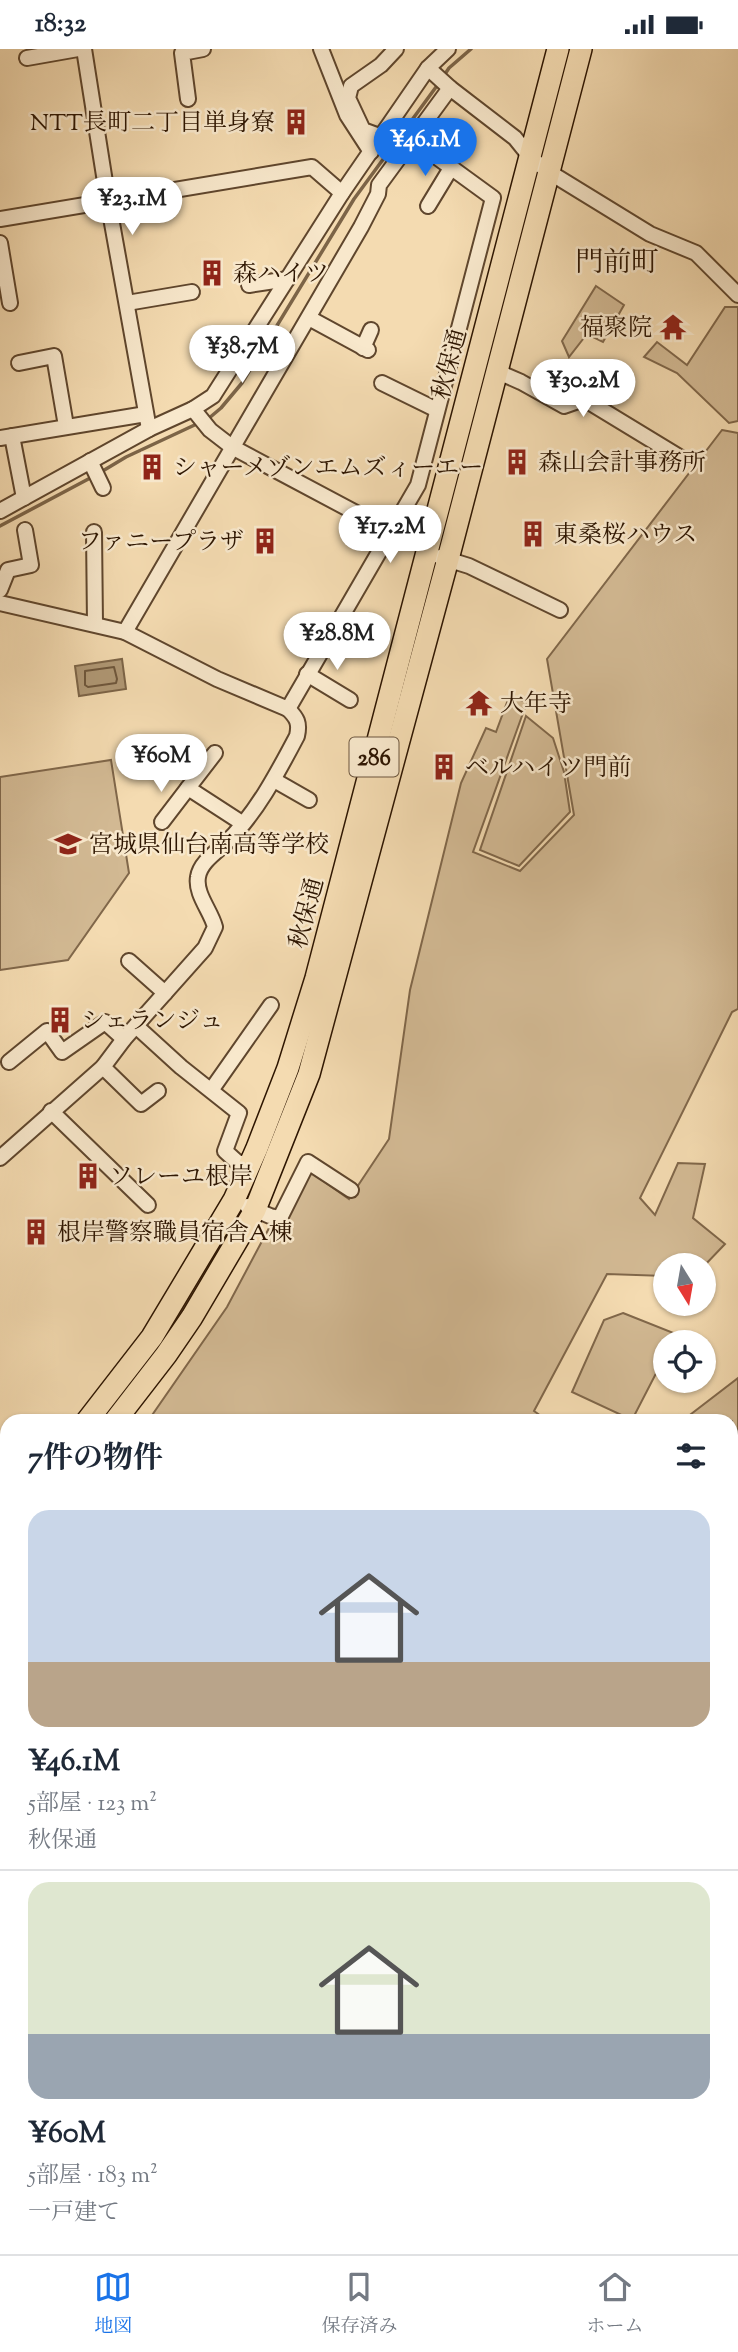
<!DOCTYPE html>
<html lang="ja">
<head>
<meta charset="utf-8">
<style>
  :root { --surface:#fff; --page:#f2f2f3; --text:#1f2937; --muted:#747a83; --line:#e0e1e3; --accent:#1a73e8 }
  body { margin:0; font-family:"Sorts Mill Goudy","Noto Serif JP",serif; background:var(--page); color:var(--text); height:100vh; display:flex; flex-direction:column; font-size:26px; white-space:nowrap }
  * { box-sizing:border-box; margin:0 }
  p { font-size:23px; color:var(--muted) }
  .icon { flex:none; width:38px; height:38px; fill:none; stroke:currentColor; stroke-width:2; stroke-linecap:round; stroke-linejoin:round }
  .map { position:relative; flex:1; overflow:hidden }
  .details { position:absolute; left:0px; top:1365px; width:738px; height:840px; display:flex; flex-direction:column; background:var(--surface); border-radius:21px 21px 0 0; box-shadow:0 2px 5px #0004 }
  .details>* { flex:none }
  .needle { width:46px; rotate:169deg }
  .buttons { position:absolute; left:653px; top:1204px; display:grid; gap:14px }
  .buttons a { display:grid; place-items:center; width:63px; height:63px; border-radius:50%; background:var(--surface); box-shadow:0 2px 5px #0004; font-size:35px }
  .price { position:absolute; translate:-50% -60px; padding:0 16px; border-radius:24px; background:#fff; color:#222; font-size:23px; line-height:46px; filter:drop-shadow(0 2px 4px #0008) }
  .price::after { content:''; position:absolute; left:50%; top:42px; width:21px; height:16px; margin-left:-10px; background:inherit; clip-path:polygon(0 0,100% 0,50% 100%) }
  .price.selected { background:var(--accent); color:#fff }
  ul { padding:0; list-style:none }
  li { display:grid; align-content:center; gap:14px; height:371px; padding:0 28px }
  li+li { border-top:2px solid var(--line) }
  li span { display:grid; place-items:center; height:217px; border-radius:21px; color:#555 }
  li>.icon { margin-inline-start:auto }
  span .icon { width:126px; height:126px; fill:#fffc; stroke-width:1 }
  li b { font-size:30px }
  h2 { display:flex; justify-content:space-between; align-items:center; height:84px; padding:0 28px; font-size:30px }
  .status { display:flex; justify-content:space-between; align-items:center; height:49px; padding:0 35px; background:var(--surface); direction:ltr }
  .status svg { height:19px; fill:currentColor }
  .tab-bar { display:flex; justify-content:space-around; align-items:center; height:98px; border-top:2px solid var(--line); background:var(--surface); font-size:19px; color:var(--muted) }
  .tab-bar a { display:grid; justify-items:center; gap:4px }
  .tab-bar .selected { color:var(--accent) }
  .map>svg:first-child { display:block }
</style>
</head>
<body>
<div class="status"><b>18:32</b><svg viewBox="0 0 49 12"><path d="M0 12V9h3v3zM5 12V6h3v6zM10 12V3h3v9zM15 12V0h3v12zM26 1h20v11H26zM47 4h2v5h-2z"/></svg></div>
<div class="map">
<svg width="738" height="2205" viewBox="0 0 738 2205">
  <rect width="100%" height="100%" fill="#f4dbb1"/>
  <filter id="stains"><feTurbulence type="fractalNoise" baseFrequency=".00286" numOctaves="4"/><feColorMatrix values="0 0 0 0 .2 0 0 0 0 .09 0 0 0 0 .02 0 0 0 .5 -.17"/></filter>
  <radialGradient id="worn" r=".72"><stop offset=".6" stop-color="#630" stop-opacity="0"/><stop offset="1" stop-color="#630" stop-opacity=".3"/></radialGradient>
  <!-- green -->
  <g fill="#d2b993" stroke="#80674a" stroke-width="2">
    <path d="M532,136L535,137L443,488L441,489Z"/>
    <path d="M596,237L624,256L603,293L587,285L569,308L562,292Z"/>
    <path d="M725,258H738V372L729,374L677,324L644,308L657,293L687,316Z"/>
    <path d="M722,381L738,384V960L732,963L640,1149L655,1166L678,1114L705,1115L693,1169L725,1195L704,1217L665,1216V1227L607,1225L534,1362L548,1372H148L227,1258L269,1179L283,1175L306,1126L312,1124L349,1150L389,1090L410,941L461,734L486,679L496,683L509,648L527,653L473,803L520,822L574,766L547,610Z"/>
    <path d="M526,667L553,689L564,723L570,763L519,817L480,801Z"/>
    <path d="M111,711L129,824L68,911L0,921V728Z"/>
    <path d="M237,1166L238,1168C198,1240 155,1308 103,1372H99C153,1308 194,1237 237,1166Z"/>
    <path d="M623,1264L676,1285L672,1293H665V1307L632,1371L572,1343L604,1271Z"/>
    <path d="M738,1329V1658L732,1661V1372H682Z"/>
  </g>
  <!-- water -->
  <g fill="#b09875" stroke="#7c6447" stroke-width="2">
    <path d="M122,610L126,640L79,647L75,617Z"/>
    <path d="M0,1729L7,1738V1982L0,1972Z"/>
    <path d="M160,2198H226L233,2205H164Z"/>
    <path d="M369,2198H416L424,2205H377Z"/>
  </g>
  <g fill="none" stroke-linecap="round" stroke-linejoin="round">
    <!-- shore -->
    <path stroke="#6e563b" stroke-width="2" d="M114,618L117,630L116,634L88,638L85,636V622Z"/>
    <!-- stream -->
    <g stroke="#7c6447" stroke-width="3.5">
      <path d="M443,28L449,19L471,0"/>
      <path d="M208,370L221,359L242,334L354,150L439,34"/>
      <path d="M101,423L126,408L201,373"/>
      <path d="M0,477L94,427"/>
      <path d="M0,2200L8,2205"/>
    </g>
    <!-- river -->
    <path stroke="#b09875" stroke-width="23" d="M345,2198L353,2205"/>
    <!-- minor casing -->
    <g stroke="#5f462d" stroke-width="18">
      <g id="minor">
        <path d="M84,0L108,152L149,380"/>
        <path d="M321,0L347,66L371,103"/>
        <path d="M27,9L78,0"/>
        <path d="M428,19L450,39"/>
        <path d="M188,50L182,4L203,0"/>
        <path d="M382,88L363,81L348,49L351,37L381,16L396,0"/>
        <path d="M428,157L451,119"/>
        <path d="M0,170L312,118L342,144"/>
        <path d="M0,194L10,254"/>
        <path d="M249,236L288,230"/>
        <path d="M127,254L192,243"/>
        <path d="M309,269L368,301"/>
        <path d="M363,299L371,281"/>
        <path d="M19,314L54,307L66,377"/>
        <path d="M496,322L521,333L564,357L584,350L681,409"/>
        <path d="M382,334L437,361"/>
        <path d="M193,360L210,381L232,398L390,482"/>
        <path d="M12,387L24,449"/>
        <path d="M0,389L146,365"/>
        <path d="M90,412L103,439"/>
        <path d="M0,462L149,380L193,360L213,347L342,144L428,19L448,0"/>
        <path d="M94,483L95,575"/>
        <path d="M440,508L469,517L560,561"/>
        <path d="M0,541L8,521L31,516L25,481"/>
        <path d="M0,554L125,583L217,630L288,660L418,436L493,149L412,90"/>
        <path d="M125,583L361,178L378,145L379,136L450,39L515,89L531,109L549,123L650,185L696,204L738,246"/>
        <path d="M307,625L350,651"/>
        <path d="M215,704L188,739L242,774"/>
        <path d="M274,731L309,751"/>
        <path d="M162,773L188,739"/>
        <path d="M129,912L165,944"/>
        <path d="M136,977L181,1018L239,1064L225,1102L236,1112L249,1118"/>
        <path d="M9,1013L47,982L62,1003L105,973L124,990"/>
        <path d="M103,1018L141,1055L158,1042"/>
        <path d="M212,1040L271,956"/>
        <path d="M51,1062L148,1156"/>
        <path d="M0,1109L103,1018L124,990L205,899L215,878C211,862 195,845 198,828C200,814 215,804 225,795C256,765 277,725 297,687C300,674 297,669 288,660"/>
        <path d="M247,1157L270,1167L280,1169L308,1113L351,1141"/>
        <path d="M0,1481L7,1478"/>
        <path d="M732,1937L738,1938"/>
        <path d="M732,1976L738,1977"/>
        <path d="M732,2045L738,2047"/>
        <path d="M732,2089L738,2071"/>
        <path d="M0,2181L7,2186"/>
        <path d="M732,2183L738,2195"/>
        <path d="M27,2198L38,2205"/>
        <path d="M536,2198L543,2205"/>
        <path d="M679,2205L685,2198"/>
      </g>
    </g>
    <!-- highway casing -->
    <g stroke="#2d1501" stroke-width="24">
      <g id="highway">
        <path d="M87,1372L152,1288L234,1151L257,1099L288,1019L316,929L558,0"/>
        <path d="M115,1372L166,1306L192,1268L255,1161L309,1025L448,510L581,0"/>
        <path d="M0,1465L7,1455"/>
        <path d="M7,1504C2,1520 0,1535 7,1550"/>
        <path d="M0,1575L7,1580"/>
        <path d="M732,1865L738,1866"/>
        <path d="M732,1888L738,1889"/>
      </g>
    </g>
    <!-- minor -->
    <use href="#minor" stroke="#f8e8cc" stroke-width="14"/>
    <!-- highway -->
    <use href="#highway" stroke="#f4dbb1" stroke-width="21"/>
  </g>
  <!-- icons -->
  <defs>
    <g id="building-bare" transform="scale(2.1)"><path d="M-4-6H4V6H1V3H-1V6H-4ZM-2.5-4.3h1.7v1.8h-1.7ZM.8-4.3h1.7v1.8H.8ZM-2.5-1h1.7V.8h-1.7ZM.8-1h1.7V.8H.8Z" fill="#8f2418" stroke="#f8e8cc" stroke-width="2.5" paint-order="stroke"/></g>
    <g id="temple-bare" transform="scale(2.1)"><path d="M0-6L5-2H3V0L6.5 2.5H4V6H1.5V3h-3V6H-4V2.5H-6.5L-3 0V-2H-5Z" fill="#8f2418" stroke="#f8e8cc" stroke-width="2.5" paint-order="stroke"/></g>
    <g id="school-bare" transform="scale(2.1)"><path d="M0-5L7-2L0 1L-7-2ZM-4 1L0 2.5L4 1V4Q0 6-4 4Z" fill="#8f2418" stroke="#f8e8cc" stroke-width="2.5" paint-order="stroke"/></g>
  </defs>
  <g fill-rule="evenodd">
    <use href="#building-bare" x="296" y="73"/>
    <use href="#building-bare" x="212" y="224"/>
    <use href="#temple-bare" x="673" y="278"/>
    <use href="#building-bare" x="517" y="413"/>
    <use href="#building-bare" x="152" y="418"/>
    <use href="#building-bare" x="533" y="485"/>
    <use href="#building-bare" x="265" y="492"/>
    <use href="#temple-bare" x="479" y="654"/>
    <use href="#building-bare" x="444" y="718"/>
    <use href="#school-bare" x="68" y="795"/>
    <use href="#building-bare" x="60" y="971"/>
    <use href="#building-bare" x="88" y="1127"/>
    <use href="#building-bare" x="36" y="1183"/>
  </g>
  <g text-anchor="middle" stroke-width="5" stroke-linejoin="round" paint-order="stroke">
    <!-- shield labels -->
    <rect fill="#f8e8cc" stroke="#6a543e" stroke-width="2" x="349.5" y="688.5" width="49" height="39" rx="5"/>
    <g font-size="23" font-weight="bold" fill="#2d1501">
      <text x="374" y="716">286</text>
    </g>
    <!-- poi labels -->
    <g font-size="24" fill="#2d1501" stroke="#f8e8cc" text-anchor="start">
      <text x="275" y="81" text-anchor="end">NTT長町二丁目単身寮</text>
      <text x="233" y="232">森ハイツ</text>
      <text x="652" y="286" text-anchor="end">福聚院</text>
      <text x="538" y="421">森山会計事務所</text>
      <text x="173" y="426">シャーメゾンエムズィーエー</text>
      <text x="554" y="493">東桑桜ハウス</text>
      <text x="244" y="500" text-anchor="end">ファニープラザ</text>
      <text x="500" y="662">大年寺</text>
      <text x="465" y="726">ベルハイツ門前</text>
      <text x="89" y="803">宮城県仙台南高等学校</text>
      <text x="81" y="979">シェランジュ</text>
      <text x="109" y="1135">ソレーユ根岸</text>
      <text x="57" y="1191">根岸警察職員宿舎A棟</text>
    </g>
    <!-- street labels -->
    <g font-size="24" fill="#2d1501" stroke="#f8e8cc">
      <text transform="translate(449 315) rotate(-75)" y="8">秋保通</text>
      <text transform="translate(306 864) rotate(-75)" y="8">秋保通</text>
    </g>
    <!-- quarter labels -->
    <g font-size="28" fill="#2d1501" stroke="#f8e8cc">
      <text x="617" y="222">門前町</text>
    </g>
  </g>
  <rect width="100%" height="100%" filter="url(#stains)"/>
  <rect width="100%" height="100%" fill="url(#worn)"/>
</svg>
<div class="buttons">
<a><svg class="needle" viewBox="-14 -14 28 28"><path d="M0-13l5 13h-10z" fill="#e53935"/><path d="M0 13l5-13h-10z" fill="#747a83"/></svg></a>
<a><svg class="icon" aria-label="locate" viewBox="0 0 24 24"><circle cx="12" cy="12" r="6"/><path d="M12 2v4M12 18v4M2 12h4M18 12h4"/></svg></a>
</div>
<b class="price selected" style="left:425px;top:129px">¥46.1M</b>
<b class="price" style="left:132px;top:188px">¥23.1M</b>
<b class="price" style="left:242px;top:336px">¥38.7M</b>
<b class="price" style="left:583px;top:370px">¥30.2M</b>
<b class="price" style="left:390px;top:516px">¥17.2M</b>
<b class="price" style="left:337px;top:623px">¥28.8M</b>
<b class="price" style="left:161px;top:745px">¥60M</b>
<section class="details">
<h2>7件の物件<svg class="icon" aria-label="filters" viewBox="0 0 24 24"><path d="M4 7h16M4 17h16"/><circle cx="9" cy="7" r="2"/><circle cx="15" cy="17" r="2"/></svg></h2>
<ul>
<li><span style="background:linear-gradient(#c9d6e8 70%,#b9a48a 0)"><svg class="icon" aria-label="home" viewBox="0 0 24 24"><path d="M3 11l9-7 9 7M6 9v11h12V9"/></svg></span><div><b>¥46.1M</b><p>5部屋 · 123 m²</p><p>秋保通</p></div></li>
<li><span style="background:linear-gradient(#dfe7d0 70%,#9aa5b1 0)"><svg class="icon" aria-label="home" viewBox="0 0 24 24"><path d="M3 11l9-7 9 7M6 9v11h12V9"/></svg></span><div><b>¥60M</b><p>5部屋 · 183 m²</p><p>一戸建て</p></div></li>
</ul>
</section>
</div>
<nav class="tab-bar">
<a class="selected"><svg class="icon" aria-label="map" viewBox="0 0 24 24"><path d="M3 6l6-2 6 2 6-2v14l-6 2-6-2-6 2zM9 4v14M15 6v14"/></svg>地図</a>
<a><svg class="icon" aria-label="saved" viewBox="0 0 24 24"><path d="M7 4h10v16l-5-4-5 4z"/></svg>保存済み</a>
<a><svg class="icon" aria-label="home" viewBox="0 0 24 24"><path d="M3 11l9-7 9 7M6 9v11h12V9"/></svg>ホーム</a>
</nav>
</body>
</html>
